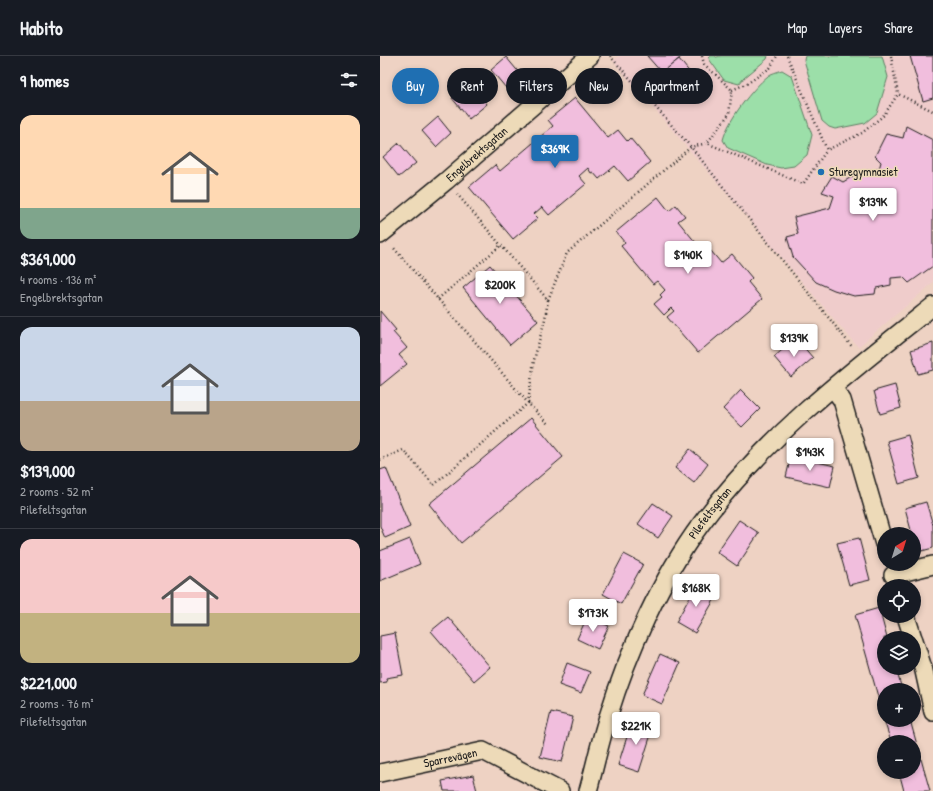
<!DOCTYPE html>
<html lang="en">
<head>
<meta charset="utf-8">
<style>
  :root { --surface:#171b24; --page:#242831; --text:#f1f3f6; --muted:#9ea1a6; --line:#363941; --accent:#1f6fb2 }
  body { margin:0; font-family:"Patrick Hand",sans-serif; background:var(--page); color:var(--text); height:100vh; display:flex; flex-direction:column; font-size:15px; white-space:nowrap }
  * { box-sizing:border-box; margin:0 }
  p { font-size:13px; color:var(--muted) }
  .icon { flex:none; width:22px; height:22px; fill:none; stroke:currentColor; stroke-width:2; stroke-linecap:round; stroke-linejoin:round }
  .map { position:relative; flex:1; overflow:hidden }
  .panel { display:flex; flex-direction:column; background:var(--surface); width:380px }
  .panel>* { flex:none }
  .top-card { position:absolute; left:12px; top:12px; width:380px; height:36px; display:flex; gap:8px }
  .needle { width:26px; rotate:38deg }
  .tools { position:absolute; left:497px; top:471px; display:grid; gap:8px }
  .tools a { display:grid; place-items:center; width:44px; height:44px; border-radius:50%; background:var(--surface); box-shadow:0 2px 6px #0003; font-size:20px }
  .price { position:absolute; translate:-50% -34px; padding:0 9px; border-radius:4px; background:#fff; color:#222; font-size:13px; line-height:26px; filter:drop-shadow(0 1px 2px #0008) }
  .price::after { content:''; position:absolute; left:50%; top:24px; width:12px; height:9px; margin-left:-6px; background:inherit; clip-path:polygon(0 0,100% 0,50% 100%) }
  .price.selected { background:var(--accent); color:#fff }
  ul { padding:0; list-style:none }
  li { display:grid; align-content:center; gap:8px; height:212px; padding:0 20px }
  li+li { border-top:1px solid var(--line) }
  li span { display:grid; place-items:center; height:124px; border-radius:12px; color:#555 }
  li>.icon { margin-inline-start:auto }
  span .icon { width:72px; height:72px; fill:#fffc; stroke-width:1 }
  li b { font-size:17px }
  h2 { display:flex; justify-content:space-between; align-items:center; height:48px; padding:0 20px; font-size:17px }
  .pill { padding:0 14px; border-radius:18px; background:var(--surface); box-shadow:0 2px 6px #0003; font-size:14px; line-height:36px }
  .pill.selected { background:var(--accent); color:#fff }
  header { display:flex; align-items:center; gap:24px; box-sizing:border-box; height:56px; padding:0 20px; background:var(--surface); border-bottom:1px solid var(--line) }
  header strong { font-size:19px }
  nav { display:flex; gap:22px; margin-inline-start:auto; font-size:14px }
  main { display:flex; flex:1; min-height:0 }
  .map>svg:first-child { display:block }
</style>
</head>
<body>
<header>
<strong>Habito</strong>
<nav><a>Map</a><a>Layers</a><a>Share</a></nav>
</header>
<main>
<section class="panel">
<h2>9 homes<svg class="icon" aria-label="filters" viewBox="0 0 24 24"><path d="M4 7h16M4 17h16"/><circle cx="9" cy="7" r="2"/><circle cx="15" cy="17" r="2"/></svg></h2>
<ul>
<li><span style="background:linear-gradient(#ffd9b3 75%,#7fa58c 0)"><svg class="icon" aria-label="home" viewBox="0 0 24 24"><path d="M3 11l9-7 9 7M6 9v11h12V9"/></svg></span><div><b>$369,000</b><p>4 rooms · 136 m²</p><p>Engelbrektsgatan</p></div></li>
<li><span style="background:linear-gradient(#c9d6e8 60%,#b9a48a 0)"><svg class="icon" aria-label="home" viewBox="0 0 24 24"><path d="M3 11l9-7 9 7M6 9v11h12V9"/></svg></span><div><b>$139,000</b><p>2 rooms · 52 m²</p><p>Pilefeltsgatan</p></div></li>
<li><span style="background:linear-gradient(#f6c9c9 60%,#c2b280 0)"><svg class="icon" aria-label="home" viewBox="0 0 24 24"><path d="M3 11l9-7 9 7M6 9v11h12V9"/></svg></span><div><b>$221,000</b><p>2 rooms · 76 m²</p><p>Pilefeltsgatan</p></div></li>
</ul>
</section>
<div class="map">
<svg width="553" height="735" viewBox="0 0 553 735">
  <rect width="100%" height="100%" fill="#eed2c3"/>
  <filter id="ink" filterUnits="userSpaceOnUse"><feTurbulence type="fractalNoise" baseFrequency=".025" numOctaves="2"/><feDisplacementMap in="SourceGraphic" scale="8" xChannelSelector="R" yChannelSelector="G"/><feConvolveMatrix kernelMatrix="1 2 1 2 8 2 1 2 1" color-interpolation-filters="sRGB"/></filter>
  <g filter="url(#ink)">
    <!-- built -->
    <path fill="#efcccb" d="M239,0H553V227L478,291L233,5Z"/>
    <!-- green -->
    <g fill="#9cdfa9" stroke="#5c7e62">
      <path d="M330,0H335L336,1L341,0H388L387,3L364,22L359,28L344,24L329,3Z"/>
      <path d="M425,0H502L508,21L497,57L485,67L455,73L449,71L442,65L424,4Z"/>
      <path d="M402,14L412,20L432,79L427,99L414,110L401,112L387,109L348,92L343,84C348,64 372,33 388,20C391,17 398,16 402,14Z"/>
    </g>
    <!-- building -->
    <g fill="#f1bedd" stroke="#1c1c1c">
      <path d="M267,0H300L301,1L282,17Z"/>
      <path d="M530,0H553V42L543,45Z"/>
      <path d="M126,1L141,19L126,32L111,14Z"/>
      <path d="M299,3L319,28L305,40L284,15Z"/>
      <path d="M90,27L107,48L89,63L72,42Z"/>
      <path d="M195,42L228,82L238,74L247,85L250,82L270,106L248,125L235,110L219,123L213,116L211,117L208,112L199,120L206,128L169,159L162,151L154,158L158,162L133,183L89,131L115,109L120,115L173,70L168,64Z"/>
      <path d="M58,61L71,77L56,91L42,75Z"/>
      <path d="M526,70L553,84V210L529,227L523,221L511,222V229L496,232L495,238L474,240L454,234L436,226L413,201L407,181L418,178L414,161L450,152L454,140L442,136L452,120L463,126L482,115L499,113L501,106L495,100L506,78L523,82Z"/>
      <path d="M19,87L36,107L19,121L3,101Z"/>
      <path d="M278,141L289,155L296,149L305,160L298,165L326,199L331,195L341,207L352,198L372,222L368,226L382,243L318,297L287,261L294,255L291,252L284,259L274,248L282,241L280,239L285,234L277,225L273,228L241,190L245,187L236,176Z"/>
      <path d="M110,209L158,265L130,289L83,232Z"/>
      <path d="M0,255L16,274L13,276L27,292L19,299L27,308L0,330Z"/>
      <path d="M416,282L433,302L411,321L394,301Z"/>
      <path d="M553,287V314L538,318L531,294Z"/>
      <path d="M515,329L521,352L500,358L494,335Z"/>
      <path d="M361,334L380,353L362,371L343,353Z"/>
      <path d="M151,362L183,401L81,487L49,448Z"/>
      <path d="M528,379L539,422L519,428L507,385Z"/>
      <path d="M310,393L328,408L314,427L295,412Z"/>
      <path d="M411,400L455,410L450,431L406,421Z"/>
      <path d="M6,412L30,471L5,482L0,470V414Z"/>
      <path d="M546,446L553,469V492L538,496L534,484V478H532L525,452Z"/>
      <path d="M273,447L293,460L278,482L258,468Z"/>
      <path d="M359,464L379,477L357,510L337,496Z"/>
      <path d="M479,482L490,524L469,529L457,487Z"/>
      <path d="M30,483L40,508L0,525V495Z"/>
      <path d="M244,498L263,508L241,548L223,538Z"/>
      <path d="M317,528L337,539L315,577L296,566Z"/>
      <path d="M499,552L507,582H504V612H516L522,634H504V662L475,559Z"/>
      <path d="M68,561L110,611L94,625L51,575Z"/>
      <path d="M207,561L229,570L218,593L197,583Z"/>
      <path d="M15,577L23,619L6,622L7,626L0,627V580Z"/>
      <path d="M280,598L300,607L282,648L262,639Z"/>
      <path d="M187,607L210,616L201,637L179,629Z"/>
      <path d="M171,656L193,661L182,706L160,701Z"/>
      <path d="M504,664H530L550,735H524L519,716H534V686H511Z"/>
      <path d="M252,665L273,672L259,716L238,709Z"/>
      <path d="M93,719L97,735H64L62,725Z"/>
    </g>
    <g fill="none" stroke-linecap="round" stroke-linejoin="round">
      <!-- street casing -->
      <g stroke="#1c1c1c" stroke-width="20">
        <g id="street">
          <path id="s1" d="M0,179L66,125L210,0"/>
          <path d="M453,332L462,344L504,488"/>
          <path d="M513,519L553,509"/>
          <path d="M526,560L533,582"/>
          <path d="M534,584L544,615L553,656"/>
          <path id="s2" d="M0,717L103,695L180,735"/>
          <path id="s3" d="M208,735C215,710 220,685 228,661C248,596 281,522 321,468C384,382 471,315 553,250"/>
        </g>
      </g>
      <!-- path -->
      <g stroke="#1c1c1c" stroke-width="2.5" stroke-dasharray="1 3" stroke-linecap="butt">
        <path d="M230,0L311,91L473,292"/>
        <path d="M322,0L324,8L352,34L349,58L327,87"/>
        <path d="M407,0L447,94L482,77L504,59L518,38"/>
        <path d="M511,0L518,38L553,55"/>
        <path d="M352,34L368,27L390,12L397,0"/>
        <path d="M77,138L168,244L187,197L311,91L327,87L423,128L447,94"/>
        <path d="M58,243L121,189"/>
        <path d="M168,244L165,263L154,304L148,347L169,369"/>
        <path d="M0,404L23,394L54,429L148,347L13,191"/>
      </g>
      <!-- street -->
      <use href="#street" stroke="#eddab8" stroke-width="17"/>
    </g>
  </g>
  <!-- markers -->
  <circle fill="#1f6fb2" stroke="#eddab8" stroke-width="1.5" cx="441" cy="116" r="4"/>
  <g text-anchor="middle" stroke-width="3" stroke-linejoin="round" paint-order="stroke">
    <!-- street labels -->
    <g font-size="12" fill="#1c1c1c" stroke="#eddab8">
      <text dy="4" stroke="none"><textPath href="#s1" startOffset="126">Engelbrektsgatan</textPath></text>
      <text dy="4" stroke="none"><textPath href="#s3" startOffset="306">Pilefeltsgatan</textPath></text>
      <text dy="4" stroke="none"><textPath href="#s2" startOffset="72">Sparrevägen</textPath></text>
    </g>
    <!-- poi labels -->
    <g font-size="12" fill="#1c1c1c" stroke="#eddab8" text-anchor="start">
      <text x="449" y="120">Sturegymnasiet</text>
    </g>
  </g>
</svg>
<div class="tools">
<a><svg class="needle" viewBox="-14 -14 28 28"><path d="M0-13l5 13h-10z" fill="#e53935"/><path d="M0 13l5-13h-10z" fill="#9ea1a6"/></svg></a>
<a><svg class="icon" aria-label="locate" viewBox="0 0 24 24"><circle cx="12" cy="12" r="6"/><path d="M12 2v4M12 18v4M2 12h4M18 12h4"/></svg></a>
<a><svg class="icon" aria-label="layers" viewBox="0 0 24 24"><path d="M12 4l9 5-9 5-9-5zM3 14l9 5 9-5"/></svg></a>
<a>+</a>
<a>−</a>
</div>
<b class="price selected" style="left:175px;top:113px">$369K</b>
<b class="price" style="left:493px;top:166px">$139K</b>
<b class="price" style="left:308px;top:219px">$140K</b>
<b class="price" style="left:120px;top:249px">$200K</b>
<b class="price" style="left:414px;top:302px">$139K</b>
<b class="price" style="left:430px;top:416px">$143K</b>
<b class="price" style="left:316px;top:552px">$168K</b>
<b class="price" style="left:213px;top:577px">$173K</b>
<b class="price" style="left:256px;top:690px">$221K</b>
<div class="top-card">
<a class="pill selected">Buy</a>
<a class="pill">Rent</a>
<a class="pill">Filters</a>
<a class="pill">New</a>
<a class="pill">Apartment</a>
</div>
</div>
</main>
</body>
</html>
